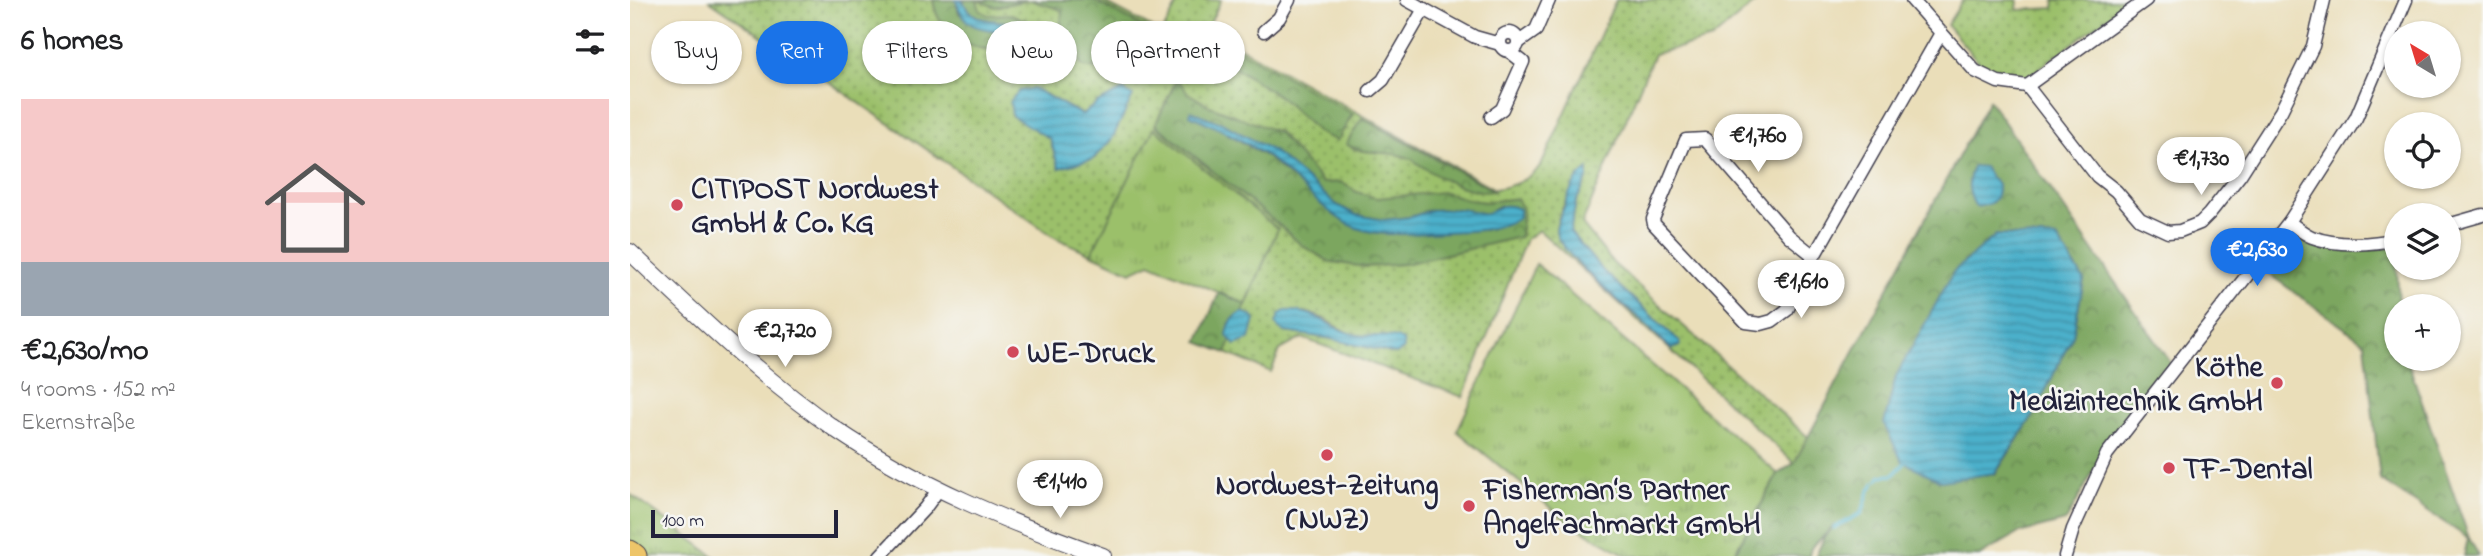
<!DOCTYPE html>
<html lang="en">
<head>
<meta charset="utf-8">
<style>
  :root { --surface:#fff; --page:#f2f2f2; --text:#202124; --muted:#757577; --line:#e0e0e0; --accent:#1a73e8 }
  body { margin:0; font-family:"Indie Flower",sans-serif; background:var(--page); color:var(--text); height:100vh; display:flex; flex-direction:column; font-size:26px; white-space:nowrap }
  * { box-sizing:border-box; margin:0 }
  p { font-size:23px; color:var(--muted) }
  .icon { flex:none; width:38px; height:38px; fill:none; stroke:currentColor; stroke-width:2; stroke-linecap:round; stroke-linejoin:round }
  .map { position:relative; flex:1; overflow:hidden }
  .drawer { display:flex; flex-direction:column; background:var(--surface); width:630px }
  .drawer>* { flex:none }
  .top-card { position:absolute; left:21px; top:21px; width:665px; height:63px; display:flex; gap:14px }
  .needle { width:46px; rotate:322deg }
  .buttons { position:absolute; left:1754px; top:21px; display:grid; gap:14px }
  .buttons a { display:grid; place-items:center; width:77px; height:77px; border-radius:50%; background:var(--surface); box-shadow:0 2px 5px #0004; font-size:35px }
  .scale { position:absolute; left:21px; bottom:18px; width:187px; box-sizing:border-box; padding-left:7px; border:4px solid #22223b; border-top:0; font-size:19px; line-height:24px; white-space:nowrap; color:#22223b; -webkit-text-stroke:5px #f6f6f2; paint-order:stroke }
  .price { position:absolute; translate:-50% -60px; padding:0 16px; border-radius:24px; background:#fff; color:#222; font-size:23px; line-height:46px; filter:drop-shadow(0 2px 4px #0008) }
  .price::after { content:''; position:absolute; left:50%; top:42px; width:21px; height:16px; margin-left:-10px; background:inherit; clip-path:polygon(0 0,100% 0,50% 100%) }
  .price.on { background:var(--accent); color:#fff }
  ul { padding:0; list-style:none }
  li { display:grid; align-content:center; gap:14px; height:371px; padding:0 21px }
  li+li { border-top:2px solid var(--line) }
  li span { display:grid; place-items:center; height:217px; border-radius:0px; color:#555 }
  li>.icon { margin-inline-start:auto }
  span .icon { width:126px; height:126px; fill:#fffc; stroke-width:1 }
  li b { font-size:30px }
  h2 { display:flex; justify-content:space-between; align-items:center; height:84px; padding:0 21px; font-size:30px }
  .pill { padding:0 24px; border-radius:32px; background:var(--surface); box-shadow:0 2px 5px #0004; font-size:24px; line-height:63px }
  .pill.on { background:var(--accent); color:#fff }
  main { display:flex; flex:1; min-height:0 }
  .map>svg:first-child { display:block }
</style>
</head>
<body>
<main>
<section class="drawer">
<h2>6 homes<svg class="icon" aria-label="filters" viewBox="0 0 24 24"><path d="M4 7h16M4 17h16"/><circle cx="9" cy="7" r="2"/><circle cx="15" cy="17" r="2"/></svg></h2>
<ul>
<li><span style="background:linear-gradient(#f6c9c9 75%,#9aa5b1 0)"><svg class="icon" aria-label="home" viewBox="0 0 24 24"><path d="M3 11l9-7 9 7M6 9v11h12V9"/></svg></span><div><b>€2,630/mo</b><p>4 rooms · 152 m²</p><p>Ekernstraße</p></div></li>
</ul>
</section>
<div class="map">
<svg width="1853" height="556" viewBox="0 0 1853 556">
  <defs>
    <pattern id="grass-tufts" width="24" height="20" patternUnits="userSpaceOnUse" patternTransform="scale(1.75)"><rect width="24" height="20" fill="#9bc06b"/><path d="M3 7l-1-3M5 7V3M7 7l1-3M15 17l-1-3M17 17v-4M19 17l1-3" fill="none" stroke="#7e9c59"/></pattern>
    <pattern id="forest-crowns" width="20" height="18" patternUnits="userSpaceOnUse" patternTransform="scale(1.75)"><rect width="20" height="18" fill="#7ca65f"/><path d="M2 6a3 3 0 1 1 6 0M12 15a3 3 0 1 1 6 0" fill="none" stroke="#658750"/></pattern>
    <pattern id="park-dots" width="8" height="8" patternUnits="userSpaceOnUse" patternTransform="scale(1.75)"><rect width="8" height="8" fill="#9bc06b"/><path d="M2 2h.1M6 6h.1" fill="none" stroke="#7e9c59" stroke-width="1.8" stroke-linecap="round"/></pattern>
    <pattern id="water-rules" width="6" height="5" patternUnits="userSpaceOnUse" patternTransform="scale(1.75)"><rect width="6" height="5" fill="#4cb0cb"/><path d="M0 2.5h6" fill="none" stroke="#3f8fa6"/></pattern>
  </defs>
  <rect width="100%" height="100%" fill="#f6f6f2"/>
  <filter id="ink" filterUnits="userSpaceOnUse"><feTurbulence type="fractalNoise" baseFrequency=".0143" numOctaves="2"/><feDisplacementMap in="SourceGraphic" scale="14" xChannelSelector="R" yChannelSelector="G"/><feConvolveMatrix kernelMatrix="1 2 1 2 8 2 1 2 1" color-interpolation-filters="sRGB"/></filter>
  <filter id="wash" filterUnits="userSpaceOnUse"><feTurbulence type="fractalNoise" baseFrequency=".00686" numOctaves="4" result="noise"/><feDisplacementMap in="SourceGraphic" scale="28" xChannelSelector="R" yChannelSelector="G"/><feGaussianBlur stdDeviation="1.57" result="paint"/><feColorMatrix in="noise" values="0 0 0 0 0 0 0 0 0 0 0 0 0 0 0 0 0 1.4 0 .05"/><feComposite in="paint" operator="in"/></filter>
  <g filter="url(#wash)">
    <rect width="100%" height="100%" fill="#eadeb9"/>
    <!-- grass -->
    <g fill="url(#grass-tufts)" stroke="#5e7153" stroke-width="2">
      <path d="M523,127L648,229L616,304L520,263L501,272L461,254Z"/>
      <path d="M906,264L1148,474L1103,556H998L938,522L827,431Z"/>
      <path d="M0,494L84,556H0Z"/>
    </g>
    <!-- forest -->
    <g fill="url(#forest-crowns)" stroke="#4f644d" stroke-width="2" fill-rule="evenodd">
      <path d="M303,0H326L329,13L365,32H375L388,39L399,35C394,32 390,26 385,25C361,16 348,28 332,0H396L365,7L347,1L358,15L382,14L407,26L409,35L400,44H390L383,50C348,53 308,40 303,0Z"/>
      <path d="M400,0H463L530,36C515,69 486,73 453,67C448,62 433,34 431,27C430,22 432,15 432,10Z"/>
      <path d="M573,30L723,113L707,141L689,133L650,97L582,53Z"/>
      <path d="M548,78C571,113 610,113 645,131C658,137 682,171 693,183L711,182L727,192H815L840,200L856,202L887,198L893,210L890,237L775,264L735,267L700,262L671,245L650,226L525,124ZM560,115L643,151L707,205L726,215L754,220L781,217L801,210L831,209L856,214L869,206L860,229L757,234L704,214L638,158L591,129Z"/>
      <path d="M1359,100L1541,363L1474,452L1436,521L1389,533L1349,556H1186L1194,537L1205,525L1181,548L1179,556H1103L1148,474L1164,463ZM1366,235L1427,238L1454,280L1443,335L1404,414L1366,473Z"/>
      <path d="M732,118L865,191C842,194 813,180 793,168C787,164 782,159 774,157C755,151 732,155 716,144Z"/>
      <path d="M1660,230C1693,255 1726,248 1766,247L1769,306H1766V359H1777L1839,538L1849,556H1834L1838,538L1750,480L1735,343L1632,269Z"/>
      <path d="M589,293L616,304L596,353L568,342Z"/>
    </g>
    <!-- park -->
    <g fill="url(#park-dots)" stroke="#5e7153" stroke-width="2" fill-rule="evenodd">
      <path d="M79,0H303C307,30 334,49 363,50C374,50 381,51 390,44H400L409,35L407,26L382,14L358,15L350,10L347,0L365,7L400,0L432,10C432,15 430,22 431,27C433,34 448,62 453,67C486,73 515,69 530,36L463,0H470L532,33L549,0H591L577,29L865,189C884,186 897,180 911,166L986,0H1128L1082,39L1024,54L952,224L984,264L1178,437L1164,463L909,230L896,239L833,397L672,338L650,350L641,372L596,353L648,229L524,128L461,254L426,238ZM574,31L723,114L707,141L689,133L650,97L582,53ZM547,78L558,93L580,106L648,132L693,183L711,182L727,192L746,198L814,192L840,200L856,202L887,198L893,210L890,237L775,264L735,267L700,262L671,245L650,226L525,125ZM403,88L453,115L467,103L429,168ZM732,118L864,190V191C841,194 812,180 793,167C788,164 784,160 779,158C759,149 734,157 716,144ZM950,175L958,177L946,202L940,232L973,271L1050,342V346L1041,348L1015,323C999,309 925,249 926,230C927,214 942,189 950,175ZM660,311L679,313L695,319L720,334L737,337L756,336L766,354L697,338L655,332Z"/>
      <path d="M1333,0H1388L1387,10L1424,8L1425,0H1501L1392,81L1376,76L1350,64L1317,25Z"/>
    </g>
    <!-- water -->
    <g fill="url(#water-rules)" stroke="#376983" stroke-width="2">
      <path d="M326,0H332C348,28 361,16 385,25C389,26 394,32 399,35V39L395,41C388,39 380,33 374,32C348,28 334,29 326,0Z"/>
      <path d="M403,88L452,115L467,103L493,90L503,96L482,139L463,159L429,168L420,139L382,116L380,101L389,91Z"/>
      <path d="M561,111L594,124L643,151L707,205L726,215L754,220L781,217L801,210L831,209L856,214C868,207 875,202 889,209V217C868,231 841,231 817,232C787,233 755,238 727,228C699,218 664,177 639,158C615,141 587,127 560,115Z"/>
      <path d="M1343,166L1354,167L1360,177L1368,185C1369,202 1360,205 1346,207C1337,192 1337,182 1343,166Z"/>
      <path d="M958,169V177L946,202L940,232L973,271L1050,342V346L1041,349L1015,323C999,309 926,250 926,231C926,223 932,213 935,205C939,192 946,177 958,169Z"/>
      <path d="M1366,235L1427,238L1454,280L1443,335L1404,414L1365,473L1311,481L1272,461L1254,424L1266,376L1324,271Z"/>
      <path d="M655,311C686,309 698,328 723,334C740,339 759,332 773,341L774,349L766,354L697,338L655,332L649,329L646,323L650,314Z"/>
      <path d="M612,312L621,315L625,320L620,339L605,345L597,336C598,324 602,318 612,312Z"/>
    </g>
    <g fill="none" stroke-linecap="round" stroke-linejoin="round">
      <!-- stream -->
      <g stroke="#4cb0cb" stroke-width="3.5">
        <path d="M1248,480L1251,476L1263,475L1275,463"/>
        <path d="M1204,528L1232,513L1238,494L1244,483"/>
      </g>
    </g>
  </g>
  <g filter="url(#ink)">
    <g fill="none" stroke-linecap="round" stroke-linejoin="round">
      <!-- minor casing -->
      <g stroke="#403e4e" stroke-width="15">
        <g id="minor">
          <path d="M777,0L845,37L870,44"/>
          <path d="M1282,0L1345,71L1368,82L1397,86L1516,0"/>
          <path d="M634,31L649,18L659,0"/>
          <circle cx="879" cy="42" r="9"/>
          <path d="M889,42L906,30L919,0"/>
          <path d="M1397,86L1467,176L1486,191L1510,219L1538,232L1550,231L1570,223L1579,214L1610,175L1651,111L1683,46L1694,0"/>
          <path d="M740,91L753,80L794,9"/>
          <path d="M861,117L872,109L893,62L879,51"/>
          <path d="M1659,222C1666,227 1674,234 1682,237C1706,246 1741,245 1766,239"/>
          <path d="M1818,225L1853,215"/>
          <path d="M1184,256L1159,236L1075,139L1056,140L1026,212L1023,219L1024,224L1116,322L1131,324L1142,321L1157,310L1184,256L1311,33"/>
          <path d="M250,556L295,508L309,489"/>
          <path d="M1435,556L1443,529L1477,454L1659,222L1726,118L1776,0"/>
        </g>
      </g>
      <!-- tertiary casing -->
      <g stroke="#403e4e" stroke-width="18">
        <path id="tertiary" d="M0,252C66,314 130,377 205,429C287,485 380,523 473,556"/>
      </g>
      <!-- motorway casing -->
      <g stroke="#403e4e" stroke-width="25">
        <path id="motorway" d="M0,552L5,556"/>
      </g>
      <!-- minor -->
      <use href="#minor" stroke="#fff" stroke-width="12"/>
      <!-- tertiary -->
      <use href="#tertiary" stroke="#fff" stroke-width="16"/>
      <!-- motorway -->
      <use href="#motorway" stroke="#eec569" stroke-width="23"/>
    </g>
  </g>
  <!-- markers -->
  <g fill="#d1495b" stroke="#f6f6f2" stroke-width="2.5">
    <circle cx="47" cy="205" r="7"/>
    <circle cx="383" cy="352" r="7"/>
    <circle cx="1647" cy="383" r="7"/>
    <circle cx="697" cy="455" r="7"/>
    <circle cx="1539" cy="468" r="7"/>
    <circle cx="839" cy="506" r="7"/>
  </g>
  <g text-anchor="middle" stroke-width="5" stroke-linejoin="round" paint-order="stroke">
    <!-- poi labels -->
    <g font-size="30" font-weight="bold" fill="#22223b" stroke="#f6f6f2" text-anchor="start">
      <text x="61" y="198">CITIPOST Nordwest<tspan x="61" dy="34">GmbH &amp; Co. KG</tspan></text>
      <text x="397" y="362">WE-Druck</text>
      <text x="1633" y="376" text-anchor="end">Köthe<tspan x="1633" dy="34">Medizintechnik GmbH</tspan></text>
      <text x="1553" y="478">TF-Dental</text>
      <text x="697" y="494" text-anchor="middle">Nordwest-Zeitung<tspan x="697" dy="34">(NWZ)</tspan></text>
      <text x="853" y="499">Fisherman‘s Partner<tspan x="853" dy="34">Angelfachmarkt GmbH</tspan></text>
    </g>
  </g>
</svg>
<div class="buttons">
<a><svg class="needle" viewBox="-14 -14 28 28"><path d="M0-13l5 13h-10z" fill="#e53935"/><path d="M0 13l5-13h-10z" fill="#757577"/></svg></a>
<a><svg class="icon" aria-label="locate" viewBox="0 0 24 24"><circle cx="12" cy="12" r="6"/><path d="M12 2v4M12 18v4M2 12h4M18 12h4"/></svg></a>
<a><svg class="icon" aria-label="layers" viewBox="0 0 24 24"><path d="M12 4l9 5-9 5-9-5zM3 14l9 5 9-5"/></svg></a>
<a>+</a>
</div>
<div class="scale">100 m</div>
<b class="price" style="left:1128px;top:174px">€1,760</b>
<b class="price" style="left:1571px;top:197px">€1,730</b>
<b class="price on" style="left:1627px;top:288px">€2,630</b>
<b class="price" style="left:1171px;top:320px">€1,610</b>
<b class="price" style="left:155px;top:369px">€2,720</b>
<b class="price" style="left:430px;top:520px">€1,410</b>
<div class="top-card">
<a class="pill">Buy</a>
<a class="pill on">Rent</a>
<a class="pill">Filters</a>
<a class="pill">New</a>
<a class="pill">Apartment</a>
</div>
</div>
</main>
</body>
</html>
